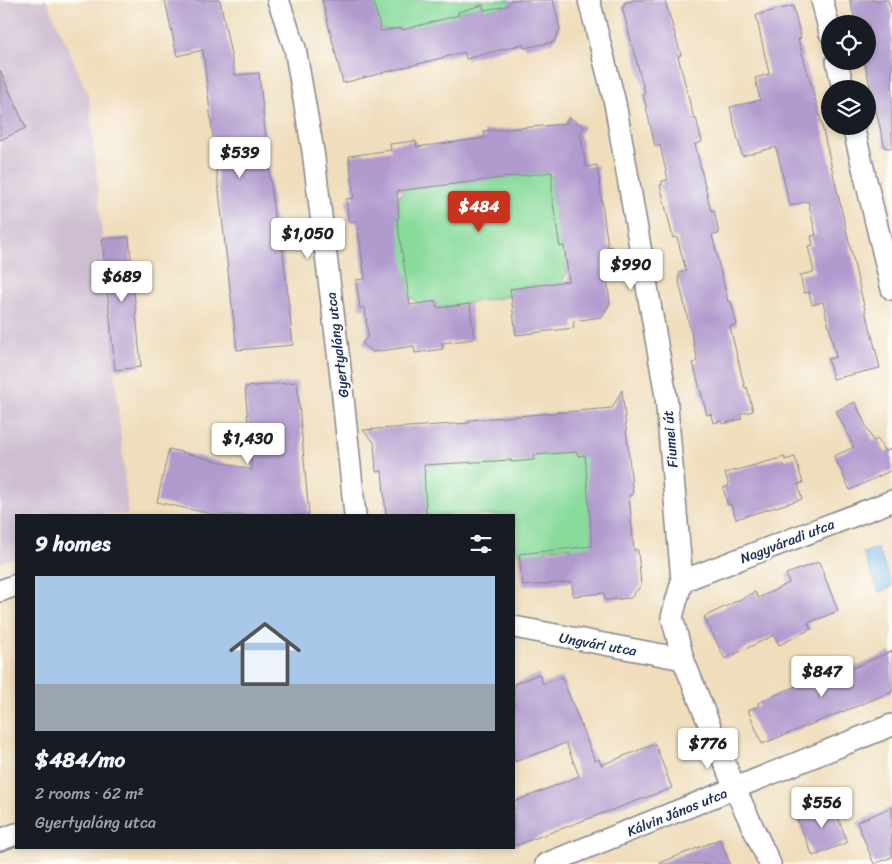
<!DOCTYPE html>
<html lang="en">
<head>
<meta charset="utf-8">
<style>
  :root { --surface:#171b24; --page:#242831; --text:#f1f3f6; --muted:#9ea1a6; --line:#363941; --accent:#c8321e }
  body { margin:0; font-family:Sriracha,sans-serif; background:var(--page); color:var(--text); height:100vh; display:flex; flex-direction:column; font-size:19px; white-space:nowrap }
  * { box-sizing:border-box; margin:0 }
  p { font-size:16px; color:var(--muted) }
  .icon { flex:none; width:28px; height:28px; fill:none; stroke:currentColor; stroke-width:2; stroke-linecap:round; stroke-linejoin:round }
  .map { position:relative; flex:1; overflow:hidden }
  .panel { position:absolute; left:15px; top:514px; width:500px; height:335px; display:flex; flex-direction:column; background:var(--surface); border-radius:0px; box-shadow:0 2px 8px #0003 }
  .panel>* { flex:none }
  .fabs { position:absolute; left:821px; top:15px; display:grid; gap:10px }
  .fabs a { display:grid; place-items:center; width:55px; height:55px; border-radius:50%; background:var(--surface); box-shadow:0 2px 8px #0003; font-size:25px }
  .price { position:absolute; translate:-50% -42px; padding:0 11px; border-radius:5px; background:#fff; color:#222; font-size:16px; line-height:32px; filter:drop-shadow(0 1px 2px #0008) }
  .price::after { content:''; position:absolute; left:50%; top:30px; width:15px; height:11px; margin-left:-8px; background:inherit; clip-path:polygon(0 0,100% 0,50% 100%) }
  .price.active { background:var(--accent); color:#fff }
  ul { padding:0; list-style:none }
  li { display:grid; align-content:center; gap:10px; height:265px; padding:0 20px }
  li+li { border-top:1px solid var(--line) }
  li span { display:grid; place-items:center; height:155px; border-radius:0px; color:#555 }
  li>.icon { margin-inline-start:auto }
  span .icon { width:90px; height:90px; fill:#fffc; stroke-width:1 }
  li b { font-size:21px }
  h2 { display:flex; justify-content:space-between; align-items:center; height:60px; padding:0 20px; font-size:21px }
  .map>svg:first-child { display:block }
</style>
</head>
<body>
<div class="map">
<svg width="892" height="864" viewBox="0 0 892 864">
  <rect width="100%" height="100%" fill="#fdfcf7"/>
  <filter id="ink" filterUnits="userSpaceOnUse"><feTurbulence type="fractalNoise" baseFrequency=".02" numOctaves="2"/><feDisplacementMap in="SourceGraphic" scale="10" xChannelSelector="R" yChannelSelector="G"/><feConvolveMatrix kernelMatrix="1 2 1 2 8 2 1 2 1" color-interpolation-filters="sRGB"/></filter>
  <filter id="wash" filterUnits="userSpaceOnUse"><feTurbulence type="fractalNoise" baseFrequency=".0096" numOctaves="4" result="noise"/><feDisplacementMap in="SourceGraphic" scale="20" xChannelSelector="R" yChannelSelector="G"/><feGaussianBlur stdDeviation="1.12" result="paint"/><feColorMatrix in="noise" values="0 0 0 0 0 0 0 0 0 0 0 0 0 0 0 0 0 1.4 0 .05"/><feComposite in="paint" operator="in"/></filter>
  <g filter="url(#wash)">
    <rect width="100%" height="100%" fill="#efddbb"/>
    <!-- industrial -->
    <path fill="#cebed1" d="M0,0H47L89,96L128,514L16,515V557L0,563Z"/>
    <!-- green -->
    <g fill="#89db9c" stroke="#52857d">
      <path d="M373,0H511L508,6L484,10L483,5L459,12L460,18L402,30L401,28L384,30L376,25Z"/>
      <path d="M545,171L552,176V196L561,247L568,246C568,264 570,275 556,288L536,285L510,289L511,296L437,308L436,302L420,304L412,298L400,301V295L409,293L407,278L399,279L390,220L399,218L398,198L406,187Z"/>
      <path d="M577,452L578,456L592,455C590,488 585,517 598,549L572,560L570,547L546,549V556C535,551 525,556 514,551V515H426L424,472L429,465L534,460V455Z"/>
    </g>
    <!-- water -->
    <path fill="#74b8ea" stroke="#4874a4" d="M877,548L892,584V587L879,592L863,553Z"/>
    <g id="blocks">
      <!-- building -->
      <g fill="#b09ace">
        <path d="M165,0H220L235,75L259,73L275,225L280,224L293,345L237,350L203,50L177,56Z"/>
        <path d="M322,0H373L381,31L401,28L402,30L459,15L458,12L483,5L484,10L507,6L511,0H553L560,29L554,42L524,48L523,44L466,59L465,52L343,83Z"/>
        <path d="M634,0H665L681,55L678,56L694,119L696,118L702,142L695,144L711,211L714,210L719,234L712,235L728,302L731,301L737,325L730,327L745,388L747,387L753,411L740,414L742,419L722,424V421L713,423L711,414L707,415L693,363L696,362L697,358L678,277L680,276L679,273L686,271L677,237L673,238L660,185H662V181L668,180L660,145L655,146L643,94L645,93L622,7H624V3Z"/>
        <path d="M850,0H888L892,16V148H885L864,61H868V24H856Z"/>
        <path d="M793,6L801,38L798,39L819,113L867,319H868L880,368L833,379L828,359L836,357L823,302L812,305L809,292L804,293L800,275L814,272L808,246L813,245L811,236L816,235L808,201L790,206L776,147L742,156L730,107L760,100L755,78L769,74L756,15Z"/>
        <path d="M0,70L26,128L0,140Z"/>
        <path d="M569,117L584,127L580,133L586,167L597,165L608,247L611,246L614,269L606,270L610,303L602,317L573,321L574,328L516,335L510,289L569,281L564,246L560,247L552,197V172L397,191L399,218L397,219L410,305L436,301L437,308L470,304L474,339L442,343L443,349L415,353L414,346L373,352L362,343L368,336L365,308H360L356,280L365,279L357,222H349L346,199L354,198L349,156L391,150L390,144L416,141L417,147L485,138L484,131L565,124Z"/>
        <path d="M129,237L141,367L115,370L102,239Z"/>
        <path d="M297,382L309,515H216L157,502L169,449L252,470L245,387Z"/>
        <path d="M622,390L633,495H629L634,550H638L641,585L631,598L605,600L604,593L573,596L572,582L523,586L519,554L592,546L585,455L578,456L577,452L534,455V460L511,462V460L424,465L426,515H386L382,471L376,472L374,442L363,430L469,423V420L612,408Z"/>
        <path d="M855,402L873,441L878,439L885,452L892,448V470L850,490L834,456L854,447L836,411Z"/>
        <path d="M785,457V460L795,457L803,483L798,484L802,499L736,519L731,504L728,505L723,488L729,486L725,473Z"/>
        <path d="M819,562L838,611L808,623L811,629L779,645L774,635L725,659L704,617L755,592L758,598L789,583L786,574Z"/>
        <path d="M892,651V692L762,744L748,710L759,706L758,703L837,668L839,674Z"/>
        <path d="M539,674L543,684L562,677L595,761L599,759L601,765L655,744L672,788L514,846V802L579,776L566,743L514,762V684Z"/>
        <path d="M831,802L848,842L813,856L796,817Z"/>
        <path d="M892,807V857L874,864L857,822Z"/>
        <path d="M720,839L730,864H660V863Z"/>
      </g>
    </g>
  </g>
  <g filter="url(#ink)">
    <use href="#blocks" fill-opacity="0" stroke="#85868c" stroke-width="1"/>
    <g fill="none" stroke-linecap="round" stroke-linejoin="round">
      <!-- street casing -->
      <g stroke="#85868c" stroke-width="24">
        <g id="street">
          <path d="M278,0L295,48L313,151L340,368L355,515"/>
          <path d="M589,0L615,103L666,396L682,581L672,617L683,659L735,789L770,864"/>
          <path d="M822,0L830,33"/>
          <path d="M837,61L843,89"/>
          <path d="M853,126L892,289"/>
          <path d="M682,581L892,501"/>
          <path d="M0,591L16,585"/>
          <path d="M514,627L683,659"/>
          <path d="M0,840L16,834"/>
          <path d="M546,864L892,725"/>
        </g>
      </g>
      <!-- street -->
      <use href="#street" stroke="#fff" stroke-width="21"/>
    </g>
  </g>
  <g text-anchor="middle" stroke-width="4.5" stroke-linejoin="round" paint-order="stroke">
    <!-- street labels -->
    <g font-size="14" fill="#1b2f5e" stroke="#fdfcf7">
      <text transform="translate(337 345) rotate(-97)" y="5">Gyertyaláng utca</text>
      <text transform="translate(670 439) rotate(-95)" y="5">Fiumei út</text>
      <text transform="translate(787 541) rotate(-21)" y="5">Nagyváradi utca</text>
      <text transform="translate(598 644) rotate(10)" y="5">Ungvári utca</text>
      <text transform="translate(677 812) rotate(-22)" y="5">Kálvin János utca</text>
    </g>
  </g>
</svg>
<div class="fabs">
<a><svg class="icon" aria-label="locate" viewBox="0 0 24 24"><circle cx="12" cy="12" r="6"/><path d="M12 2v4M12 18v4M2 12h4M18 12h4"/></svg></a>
<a><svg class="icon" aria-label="layers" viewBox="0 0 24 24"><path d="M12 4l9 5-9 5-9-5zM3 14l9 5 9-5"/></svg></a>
</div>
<b class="price" style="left:240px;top:179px">$539</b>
<b class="price active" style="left:479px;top:233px">$484</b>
<b class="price" style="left:308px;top:260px">$1,050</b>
<b class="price" style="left:631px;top:291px">$990</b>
<b class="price" style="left:122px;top:303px">$689</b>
<b class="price" style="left:248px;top:465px">$1,430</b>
<b class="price" style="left:822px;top:698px">$847</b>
<b class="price" style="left:708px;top:770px">$776</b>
<b class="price" style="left:822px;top:829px">$556</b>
<section class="panel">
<h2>9 homes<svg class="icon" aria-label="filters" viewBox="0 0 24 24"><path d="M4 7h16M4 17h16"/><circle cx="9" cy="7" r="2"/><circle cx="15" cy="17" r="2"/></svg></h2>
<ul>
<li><span style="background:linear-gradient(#a9c7e8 70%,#9aa5b1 0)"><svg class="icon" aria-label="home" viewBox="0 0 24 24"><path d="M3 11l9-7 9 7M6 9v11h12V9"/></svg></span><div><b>$484/mo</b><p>2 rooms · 62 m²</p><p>Gyertyaláng utca</p></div></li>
</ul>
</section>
</div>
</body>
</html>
